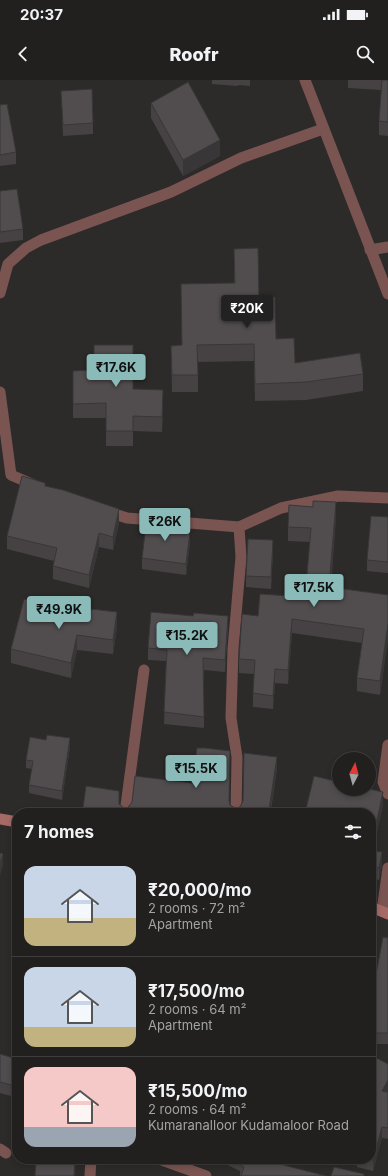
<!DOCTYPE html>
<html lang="en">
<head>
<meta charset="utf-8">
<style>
  :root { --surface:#22201f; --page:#2a2828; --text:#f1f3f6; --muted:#a2a3a4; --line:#3f3e3d; --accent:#8bbbb9 }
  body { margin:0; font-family:Inter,sans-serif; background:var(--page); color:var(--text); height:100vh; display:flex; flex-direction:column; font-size:15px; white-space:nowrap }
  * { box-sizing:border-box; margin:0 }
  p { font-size:13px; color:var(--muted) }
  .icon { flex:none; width:22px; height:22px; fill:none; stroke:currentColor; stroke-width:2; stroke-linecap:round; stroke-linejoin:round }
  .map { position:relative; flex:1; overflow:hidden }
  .drawer { position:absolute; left:12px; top:728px; width:364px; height:356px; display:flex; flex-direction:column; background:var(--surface); border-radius:16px; box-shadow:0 2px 6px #0003,0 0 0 1px var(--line) }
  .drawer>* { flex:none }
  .needle { width:26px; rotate:6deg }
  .controls { position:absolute; left:332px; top:672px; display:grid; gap:8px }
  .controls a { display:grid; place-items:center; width:44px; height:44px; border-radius:50%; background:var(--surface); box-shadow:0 2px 6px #0003,0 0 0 1px var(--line); font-size:20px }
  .price { position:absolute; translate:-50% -34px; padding:0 9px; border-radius:4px; background:var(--accent); color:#111; font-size:13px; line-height:26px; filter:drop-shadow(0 1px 2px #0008) }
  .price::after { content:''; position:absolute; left:50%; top:24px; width:12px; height:9px; margin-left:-6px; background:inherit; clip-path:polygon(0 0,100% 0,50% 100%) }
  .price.on { background:#222; color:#fff }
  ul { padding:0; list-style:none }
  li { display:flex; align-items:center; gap:12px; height:100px; padding:0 12px }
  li+li { border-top:1px solid var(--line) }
  li span { display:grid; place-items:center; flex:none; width:112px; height:80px; border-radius:12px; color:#555 }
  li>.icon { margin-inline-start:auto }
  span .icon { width:48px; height:48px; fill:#fffc; stroke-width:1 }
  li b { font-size:17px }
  h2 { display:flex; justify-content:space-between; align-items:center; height:48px; padding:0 12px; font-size:17px }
  .status { display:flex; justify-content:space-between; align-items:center; height:28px; padding:0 20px; background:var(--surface); direction:ltr }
  .status svg { height:11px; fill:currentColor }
  header { display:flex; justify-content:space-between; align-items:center; height:52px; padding:0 12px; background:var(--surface); font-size:18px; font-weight:800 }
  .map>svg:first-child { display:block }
</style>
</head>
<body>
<div class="status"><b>20:37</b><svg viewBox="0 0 49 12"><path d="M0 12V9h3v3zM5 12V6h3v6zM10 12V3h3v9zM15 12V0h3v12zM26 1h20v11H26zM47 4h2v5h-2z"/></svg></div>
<header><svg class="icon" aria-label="back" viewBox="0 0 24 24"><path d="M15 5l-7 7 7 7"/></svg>Roofr<svg class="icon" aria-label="search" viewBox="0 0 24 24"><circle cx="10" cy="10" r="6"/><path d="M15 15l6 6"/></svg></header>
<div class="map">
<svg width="388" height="1096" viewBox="0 0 388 1096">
  <rect width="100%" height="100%" fill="#2d2b29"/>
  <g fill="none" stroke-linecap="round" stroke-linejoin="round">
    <!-- minor -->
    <g stroke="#7a5451" stroke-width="11">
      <path d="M370,170L388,167"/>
      <path d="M0,213L8,184L26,168L41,160L171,112L241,78L323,49"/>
      <path d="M0,312L11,395L34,405"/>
      <path d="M105,431L127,438L239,447"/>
      <path d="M125,733L144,590"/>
      <path d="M236,733L237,677L231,638L233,569L241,477L239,447L281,428L338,416L388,418"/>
      <path d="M0,1069L6,1073"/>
      <path d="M159,1079L206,1096"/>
      <path d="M90,1096L91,1079"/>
    </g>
    <!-- tertiary -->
    <g stroke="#7a5451" stroke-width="11">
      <path d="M305,0L388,214"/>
      <path d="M388,665L383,702L388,714"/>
      <path d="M382,831L388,788"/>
    </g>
    <!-- secondary -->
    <g stroke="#a66966" stroke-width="11">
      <path d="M0,739L17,742"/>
      <path d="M371,827L388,834"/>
    </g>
  </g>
  <!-- wall -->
  <g fill="#464244">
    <path d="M212,0H250V6L238,5V6L212,4Z"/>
    <path d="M348,0H388V56L379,55V41L381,10L348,8Z"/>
    <path d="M61,11L93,43V54L63,56Z"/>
    <path d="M151,23L220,76L183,96L151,38Z"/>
    <path d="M0,25L16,72V84L0,86Z"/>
    <path d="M0,111L23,149V160L0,163Z"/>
    <path d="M234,169L259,218L276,259L295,283L363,294V311L306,320L255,321L254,281L198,282V312H172L171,266L182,265L181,204L234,203Z"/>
    <path d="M73,291L133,309L163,325L162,352L133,351V366H106V338H73Z"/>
    <path d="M45,406L119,443L113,470L99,467L89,508L53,499V486L54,481L7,469V456Z"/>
    <path d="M336,436L331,507L388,515V558L380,615L357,611V598L362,563L292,553L288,604L275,603L273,629L253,627V613L254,594L239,593V579L258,536L305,517L310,462L288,461V447Z"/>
    <path d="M388,437V493L367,491V480Z"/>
    <path d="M190,463L186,495L142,489V478Z"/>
    <path d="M273,471L271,509L246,507V496Z"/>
    <path d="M117,547L113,574L77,570L71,598L11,583V569Z"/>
    <path d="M228,547L225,592L204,590V648L164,644L166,581L148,580V568Z"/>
    <path d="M46,660L70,667L62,720L29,713V705L32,689L26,688V680Z"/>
    <path d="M277,689L271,730L286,733H83V728H124L229,722L230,725L235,728L240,727Z"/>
    <path d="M383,724L373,771L382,784L379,800L371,798V733Z"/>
    <path d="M388,858V964H371V916H372Z"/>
    <path d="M0,974L17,979L11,1016L0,1013Z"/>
    <path d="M388,984V1011L387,1012H388V1059L382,1058L373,1091L357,1087V1079H371Z"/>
    <path d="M215,1079H279L277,1084L326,1096H240V1091Z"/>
  </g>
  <!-- shaded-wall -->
  <g fill="#393637">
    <path d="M220,60V76L183,96V80Z"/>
    <path d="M163,310V325L162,352V337Z"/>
    <path d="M336,422V436L329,521V507Z"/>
    <path d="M119,429V443L113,470V457Z"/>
    <path d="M190,452V463L186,495V484Z"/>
    <path d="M99,453V467L89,508V495Z"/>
    <path d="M273,460V471L271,509V497Z"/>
    <path d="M117,532V547L113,574V560Z"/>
    <path d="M228,536V547L225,592V580Z"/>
    <path d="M292,539V553L288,604V590Z"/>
    <path d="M388,544V558L380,615V601Z"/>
    <path d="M77,555V570L71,598V583Z"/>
    <path d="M275,589V603L273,629V616Z"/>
    <path d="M70,658V667L62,720V711Z"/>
    <path d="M277,677V689L270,733L269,730Z"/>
    <path d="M383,712V724L371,780V768Z"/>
    <path d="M382,772V784L379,800V788Z"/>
    <path d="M3,774V785L0,796V785Z"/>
    <path d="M17,984V995L11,1016V1005Z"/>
    <path d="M388,1000V1011L382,1022V1011Z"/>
    <path d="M382,1047V1058L373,1091V1080Z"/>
    <path d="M75,1079H76L75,1096H74Z"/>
    <path d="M274,1079H279L272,1094V1082Z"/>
  </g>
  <!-- building -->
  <g fill="#514d4f" stroke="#393637">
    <path d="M382,0H388V42L379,41Z"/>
    <path d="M188,2L220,60L183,80L151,23Z"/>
    <path d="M92,9L93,43L63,45L61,11Z"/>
    <path d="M7,24L16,72L0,75V25Z"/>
    <path d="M17,109L23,149L0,152V111Z"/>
    <path d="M258,168L259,218L275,217L276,259L294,258L295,283L360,273L363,294L306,302L255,304L254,264L197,265L198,295H172L171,266L182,265L181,204L235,203L234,169Z"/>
    <path d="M94,265H133V309L163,310L162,337L133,336V351H106V323L73,324V291L94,290Z"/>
    <path d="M22,396L45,403V406L63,410L119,429L113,457L99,453L89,495L53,486L57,468L7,456Z"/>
    <path d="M313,421L336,422L329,507L388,515V544L380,601L357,598L364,549L292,539L288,590L275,589L273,616L253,613L255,580L239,579L242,534L258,536L260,514L305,517L311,448L288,447L289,425L313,427Z"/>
    <path d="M371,436L388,437V482L367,480Z"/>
    <path d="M147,437L171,441V449L190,452L186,484L142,478Z"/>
    <path d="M248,459L273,460L271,497L246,496Z"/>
    <path d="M24,519L90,535L91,529L117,532L113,560L77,555L71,583L11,569Z"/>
    <path d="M151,532L193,536L194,533L228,536L225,580L203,578L204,637L164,632L167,570L148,568Z"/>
    <path d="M47,655L70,658L62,711L29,705L33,681L26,680L30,657L46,660Z"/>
    <path d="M197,668H205L230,671L229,721L230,725L235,728L240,727L243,721L244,673L277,677L269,730L286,733H117L83,728L86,706L119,711V724L124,728H127L130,725L132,722L135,696L192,703Z"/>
    <path d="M314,696L339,702V709H369L383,712L371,768V733H305Z"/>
    <path d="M371,771L382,772L379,788L371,786Z"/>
    <path d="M0,773L3,774L0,785Z"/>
    <path d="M383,857L388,858V953H371V916H372Z"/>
    <path d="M0,974L17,979V984L11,1005L0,1002Z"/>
    <path d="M371,975L388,984V1000L382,1011L388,1012V1048L382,1047L373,1080L369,1079H371Z"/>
    <path d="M36,1079H75L74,1096H35Z"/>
    <path d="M239,1079H274L272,1082L326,1096H241L244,1087L240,1085L242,1080Z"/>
    <path d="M334,1087L364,1094V1096H331Z"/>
  </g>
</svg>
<div class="controls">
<a><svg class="needle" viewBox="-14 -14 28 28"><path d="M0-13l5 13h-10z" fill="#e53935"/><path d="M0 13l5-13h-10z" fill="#a2a3a4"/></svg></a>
</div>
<b class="price on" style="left:247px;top:249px">₹20K</b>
<b class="price" style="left:116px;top:308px">₹17.6K</b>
<b class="price" style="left:165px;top:462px">₹26K</b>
<b class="price" style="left:314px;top:528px">₹17.5K</b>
<b class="price" style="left:59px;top:550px">₹49.9K</b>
<b class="price" style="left:187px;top:576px">₹15.2K</b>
<b class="price" style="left:196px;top:709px">₹15.5K</b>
<section class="drawer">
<h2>7 homes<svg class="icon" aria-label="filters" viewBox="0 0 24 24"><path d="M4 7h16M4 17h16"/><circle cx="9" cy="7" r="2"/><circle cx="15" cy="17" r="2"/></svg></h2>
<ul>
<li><span style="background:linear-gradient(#c9d6e8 65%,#c2b280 0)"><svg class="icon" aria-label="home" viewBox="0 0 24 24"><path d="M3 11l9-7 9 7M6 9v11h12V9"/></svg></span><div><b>₹20,000/mo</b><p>2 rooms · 72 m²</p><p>Apartment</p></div></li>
<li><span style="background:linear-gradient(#c9d6e8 75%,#c2b280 0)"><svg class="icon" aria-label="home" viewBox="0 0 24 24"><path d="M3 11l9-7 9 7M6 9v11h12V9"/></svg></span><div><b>₹17,500/mo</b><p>2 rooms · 64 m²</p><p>Apartment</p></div></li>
<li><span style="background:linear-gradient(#f6c9c9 75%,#9aa5b1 0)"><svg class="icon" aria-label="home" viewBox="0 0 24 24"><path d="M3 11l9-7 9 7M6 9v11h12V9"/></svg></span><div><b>₹15,500/mo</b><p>2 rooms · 64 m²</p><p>Kumaranalloor Kudamaloor Road</p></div></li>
</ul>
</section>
</div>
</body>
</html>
